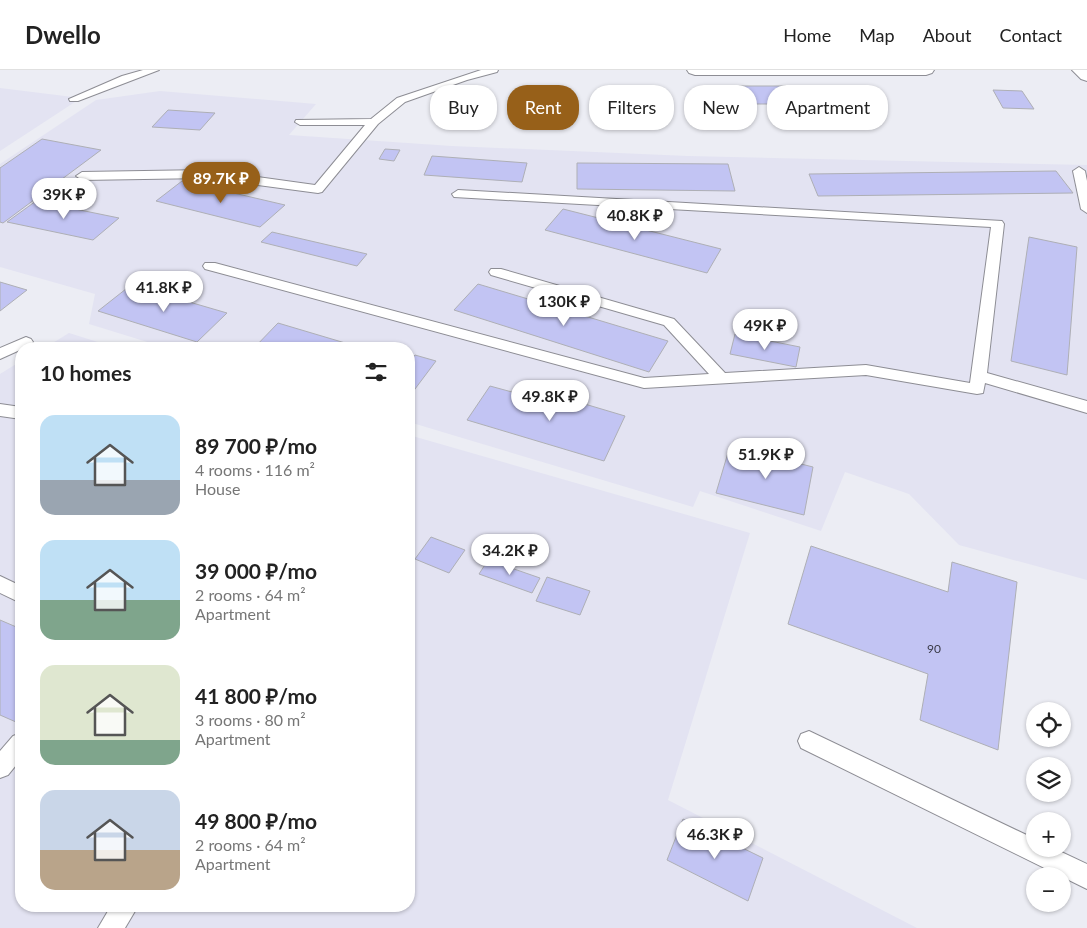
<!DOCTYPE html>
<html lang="en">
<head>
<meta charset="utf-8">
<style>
  :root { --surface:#fff; --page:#f6f6f6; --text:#222; --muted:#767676; --line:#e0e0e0; --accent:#976019 }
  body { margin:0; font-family:Lato,sans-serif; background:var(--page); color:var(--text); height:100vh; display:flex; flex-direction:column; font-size:19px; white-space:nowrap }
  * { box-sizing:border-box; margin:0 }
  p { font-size:16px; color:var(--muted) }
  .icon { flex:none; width:28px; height:28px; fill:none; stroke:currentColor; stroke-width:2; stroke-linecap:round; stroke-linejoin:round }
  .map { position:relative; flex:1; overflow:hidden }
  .panel { position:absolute; left:15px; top:272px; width:400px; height:570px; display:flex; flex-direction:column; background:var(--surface); border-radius:20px; box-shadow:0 1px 4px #0004 }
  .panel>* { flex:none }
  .hud { position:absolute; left:430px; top:15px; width:475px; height:45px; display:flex; gap:10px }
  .buttons { position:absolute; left:1026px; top:632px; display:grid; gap:10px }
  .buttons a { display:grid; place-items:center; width:45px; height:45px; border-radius:50%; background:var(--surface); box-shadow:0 1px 4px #0004; font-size:25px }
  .price { position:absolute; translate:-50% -42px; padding:0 11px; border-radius:18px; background:#fff; color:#222; font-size:16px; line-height:32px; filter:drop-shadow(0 1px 2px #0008) }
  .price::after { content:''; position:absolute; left:50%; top:30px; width:15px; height:11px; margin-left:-8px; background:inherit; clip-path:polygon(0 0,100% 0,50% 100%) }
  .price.selected { background:var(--accent); color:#fff }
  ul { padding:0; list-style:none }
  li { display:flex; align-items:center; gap:15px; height:125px; padding:0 25px }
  li span { display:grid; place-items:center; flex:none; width:140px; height:100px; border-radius:15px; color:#555 }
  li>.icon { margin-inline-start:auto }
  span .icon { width:60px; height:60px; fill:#fffc; stroke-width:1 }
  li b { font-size:21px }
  h2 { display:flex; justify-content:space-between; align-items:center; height:60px; padding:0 25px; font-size:21px }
  .pill { padding:0 18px; border-radius:20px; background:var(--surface); box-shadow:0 1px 4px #0004; font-size:18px; line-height:45px }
  .pill.selected { background:var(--accent); color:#fff }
  header { display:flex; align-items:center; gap:30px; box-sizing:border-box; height:70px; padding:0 25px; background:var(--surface); border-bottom:1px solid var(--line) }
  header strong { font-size:24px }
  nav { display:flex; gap:28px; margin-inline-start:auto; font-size:18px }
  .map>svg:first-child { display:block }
</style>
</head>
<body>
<header>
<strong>Dwello</strong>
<nav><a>Home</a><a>Map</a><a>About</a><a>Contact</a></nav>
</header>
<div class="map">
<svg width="1087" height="858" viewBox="0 0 1087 858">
  <rect width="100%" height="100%" fill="#ecedf4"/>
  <!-- built -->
  <g fill="#e3e3f2">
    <path d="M0,18L81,28L0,81Z"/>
    <path d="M160,21L316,34L289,65L452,76L688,86L1087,95V510L959,475L909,424L845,402L821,461L700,421L693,437L409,352V279H170L89,254L95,224L0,197V94L96,30Z"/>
    <path d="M69,263L120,279H43Z"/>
    <path d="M21,291V836H409V365L750,463L668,730L917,858H0V304Z"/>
  </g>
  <!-- building -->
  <g fill="#c2c4f3" stroke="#aeafb5">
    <path d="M739,16H786L793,34H746Z"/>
    <path d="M993,20L1022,21L1034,39L1003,38Z"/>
    <path d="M168,40L215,43L200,60L152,57Z"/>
    <path d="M42,69L101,80L3,153L0,152V98Z"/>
    <path d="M385,79L400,80L394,91L379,89Z"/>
    <path d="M432,86L527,93L522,112L424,105Z"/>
    <path d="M577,93L728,94L735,121L577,119Z"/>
    <path d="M1056,101L1073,123L818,126L809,104Z"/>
    <path d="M182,111L285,135L260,157L156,131Z"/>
    <path d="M36,131L119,148L93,170L7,152Z"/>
    <path d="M563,139L721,179L707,203L545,160Z"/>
    <path d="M272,162L367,184L357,196L261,172Z"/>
    <path d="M1029,167L1077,177L1067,305L1011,291Z"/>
    <path d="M0,212L27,220L0,241Z"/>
    <path d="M478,214L668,271L649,302L454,240Z"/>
    <path d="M131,215L227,243L197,272L98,241Z"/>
    <path d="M278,253L362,278L253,279Z"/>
    <path d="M735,264L800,277L796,297L730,284Z"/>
    <path d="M415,285L436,291L412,323L409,322V292Z"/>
    <path d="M490,316L574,339L578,332L625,346L604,391L467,350Z"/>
    <path d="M730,376L813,397L804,445L716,423Z"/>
    <path d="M431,467L465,480L449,503L415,489Z"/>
    <path d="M811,476L948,522L952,492L1017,512L998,680L920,650L928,604L788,554Z"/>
    <path d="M488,490L540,508L532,523L479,504Z"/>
    <path d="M547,507L590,521L580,545L536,531Z"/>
    <path d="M0,550L21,559V646L16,652L0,645Z"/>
    <path d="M683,749L763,788L748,831L667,790Z"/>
  </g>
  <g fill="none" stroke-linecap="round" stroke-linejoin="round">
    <!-- lane casing -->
    <g stroke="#8d8d94" stroke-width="2">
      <g id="lane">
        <path d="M143,0H159L78,31H70L69,29L122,6Z"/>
        <path d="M481,0H498L497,2L467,10L405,32L378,54L322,122L318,123L206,108L82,110L76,106L82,102L206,100L315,115L365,55H300L295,52L296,50L371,49L397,28Z"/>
        <path d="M1079,97L1085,101L1087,111V143L1081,139L1073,101Z"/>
        <path d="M458,120L1002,151L1004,154L987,303L1087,331V343L985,313L983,323L977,324L866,305L644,318L205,199L203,196L205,193H215L644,308L709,304L664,255L491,205L489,202L491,199H501L674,249L725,303L866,295L970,313L991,157L454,127L452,124Z"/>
        <path d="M26,267L31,269L33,272L31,275L0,289V278Z"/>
        <path d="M0,334L21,337V349L0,346Z"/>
        <path d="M0,506L21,516V533L0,523Z"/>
        <path d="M809,661L1035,769V779H1055L1087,794V819L801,678L798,671L801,664Z"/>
        <path d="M21,663V689L8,705L0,708V681L13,666Z"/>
        <path d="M111,836H138L125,858H98Z"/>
      </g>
    </g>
    <!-- street casing -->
    <g stroke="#8d8d94" stroke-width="2">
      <path id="street" d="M687,0H934L932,3L926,5H695L689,3Z"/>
    </g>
    <!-- secondary casing -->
    <g stroke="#8d8d94" stroke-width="2">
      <path id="secondary" d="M1072,0H1087V11L1081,9Z"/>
    </g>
    <!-- lane -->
    <use href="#lane" fill="#fff" fill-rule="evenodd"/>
    <!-- street -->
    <use href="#street" fill="#fff" fill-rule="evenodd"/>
    <!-- secondary -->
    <use href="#secondary" fill="#fff" fill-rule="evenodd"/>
  </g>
  <g text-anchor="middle" stroke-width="4.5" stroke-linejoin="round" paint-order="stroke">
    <!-- number labels -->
    <g font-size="12" fill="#3a3a47">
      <text x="934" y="583">90</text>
    </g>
  </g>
</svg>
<div class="buttons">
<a><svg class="icon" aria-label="locate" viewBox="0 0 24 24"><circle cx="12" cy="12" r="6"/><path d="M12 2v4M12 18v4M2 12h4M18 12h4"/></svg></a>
<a><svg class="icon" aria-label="layers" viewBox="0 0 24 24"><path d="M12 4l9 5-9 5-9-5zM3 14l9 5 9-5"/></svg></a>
<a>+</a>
<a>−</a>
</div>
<b class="price selected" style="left:221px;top:134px">89.7K ₽</b>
<b class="price" style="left:64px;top:150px">39K ₽</b>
<b class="price" style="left:635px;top:171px">40.8K ₽</b>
<b class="price" style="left:164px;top:243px">41.8K ₽</b>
<b class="price" style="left:564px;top:257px">130K ₽</b>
<b class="price" style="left:765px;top:281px">49K ₽</b>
<b class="price" style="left:550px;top:352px">49.8K ₽</b>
<b class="price" style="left:766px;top:410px">51.9K ₽</b>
<b class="price" style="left:510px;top:506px">34.2K ₽</b>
<b class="price" style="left:715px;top:790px">46.3K ₽</b>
<div class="hud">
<a class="pill">Buy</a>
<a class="pill selected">Rent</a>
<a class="pill">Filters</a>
<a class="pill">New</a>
<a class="pill">Apartment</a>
</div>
<section class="panel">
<h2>10 homes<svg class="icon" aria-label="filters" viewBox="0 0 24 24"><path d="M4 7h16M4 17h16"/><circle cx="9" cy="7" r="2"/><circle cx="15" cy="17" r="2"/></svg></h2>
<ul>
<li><span style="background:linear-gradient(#bfe0f5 65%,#9aa5b1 0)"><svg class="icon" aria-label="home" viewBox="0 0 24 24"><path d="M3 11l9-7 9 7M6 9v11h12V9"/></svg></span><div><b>89 700 ₽/mo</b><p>4 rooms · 116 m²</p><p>House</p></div></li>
<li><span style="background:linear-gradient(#bfe0f5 60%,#7fa58c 0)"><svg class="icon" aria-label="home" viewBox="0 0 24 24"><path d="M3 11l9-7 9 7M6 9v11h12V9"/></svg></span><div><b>39 000 ₽/mo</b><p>2 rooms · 64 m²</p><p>Apartment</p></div></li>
<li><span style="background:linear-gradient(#dfe7d0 75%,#7fa58c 0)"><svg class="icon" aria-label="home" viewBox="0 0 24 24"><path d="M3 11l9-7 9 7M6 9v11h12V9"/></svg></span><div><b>41 800 ₽/mo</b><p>3 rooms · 80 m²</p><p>Apartment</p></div></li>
<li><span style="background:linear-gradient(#c9d6e8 60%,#b9a48a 0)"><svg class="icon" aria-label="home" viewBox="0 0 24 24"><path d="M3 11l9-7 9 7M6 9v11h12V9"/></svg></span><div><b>49 800 ₽/mo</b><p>2 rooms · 64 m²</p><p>Apartment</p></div></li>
</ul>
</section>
</div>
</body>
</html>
